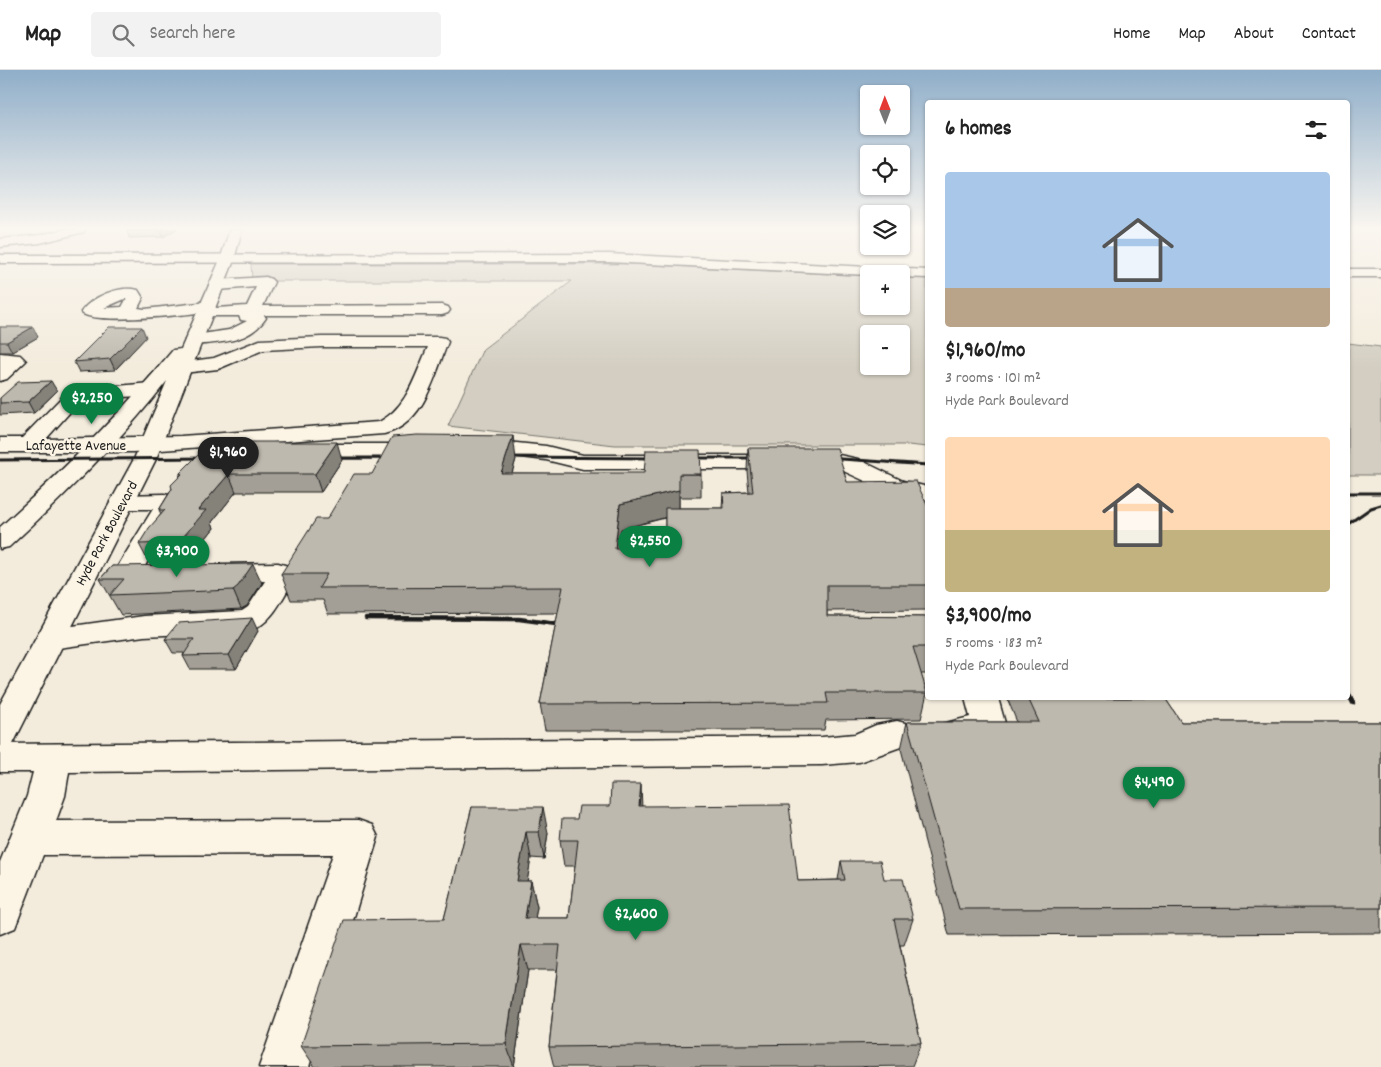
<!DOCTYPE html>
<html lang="en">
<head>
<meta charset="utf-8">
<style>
  :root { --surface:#fff; --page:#f2f2f2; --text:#222; --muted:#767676; --line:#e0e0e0; --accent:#0b8043 }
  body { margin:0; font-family:Dekko,sans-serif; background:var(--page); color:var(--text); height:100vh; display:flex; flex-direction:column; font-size:19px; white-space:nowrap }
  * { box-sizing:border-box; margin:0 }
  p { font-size:16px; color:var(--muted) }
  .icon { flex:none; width:28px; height:28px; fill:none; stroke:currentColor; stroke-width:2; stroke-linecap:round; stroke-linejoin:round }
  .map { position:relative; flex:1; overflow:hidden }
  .details { position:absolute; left:925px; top:30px; width:425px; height:600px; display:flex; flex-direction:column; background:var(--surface); border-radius:5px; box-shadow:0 1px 4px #0004 }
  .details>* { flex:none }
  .needle { width:32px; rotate:359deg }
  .controls { position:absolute; left:860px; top:15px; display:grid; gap:10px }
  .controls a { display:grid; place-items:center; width:50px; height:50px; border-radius:5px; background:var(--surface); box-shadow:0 1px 4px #0004; font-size:25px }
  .price { position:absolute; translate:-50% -42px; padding:0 11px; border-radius:18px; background:var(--accent); color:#fff; font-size:16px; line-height:32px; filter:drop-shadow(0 1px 2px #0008) }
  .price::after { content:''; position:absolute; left:50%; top:30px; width:15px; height:11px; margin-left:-8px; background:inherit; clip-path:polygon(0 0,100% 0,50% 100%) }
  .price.on { background:#222; color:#fff }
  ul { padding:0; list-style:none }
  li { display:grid; align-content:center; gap:10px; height:265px; padding:0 20px }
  li span { display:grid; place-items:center; height:155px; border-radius:5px; color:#555 }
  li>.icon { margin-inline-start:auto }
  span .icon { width:90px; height:90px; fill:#fffc; stroke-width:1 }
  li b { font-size:21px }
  h2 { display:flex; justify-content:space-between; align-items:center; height:60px; padding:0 20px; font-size:21px }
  header { display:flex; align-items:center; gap:30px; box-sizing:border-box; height:70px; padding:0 25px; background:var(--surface); border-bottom:1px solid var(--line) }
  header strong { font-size:24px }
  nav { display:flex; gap:28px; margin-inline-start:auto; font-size:18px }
  .search { width:350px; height:45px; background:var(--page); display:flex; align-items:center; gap:12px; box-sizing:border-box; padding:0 18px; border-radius:5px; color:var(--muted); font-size:19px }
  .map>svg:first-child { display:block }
</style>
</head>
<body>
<header>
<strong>Map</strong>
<div class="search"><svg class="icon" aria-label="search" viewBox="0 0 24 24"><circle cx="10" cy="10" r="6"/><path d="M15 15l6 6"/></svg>Search here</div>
<nav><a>Home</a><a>Map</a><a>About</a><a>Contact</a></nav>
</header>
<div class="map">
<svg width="1381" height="997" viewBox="0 0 1381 997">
  <rect width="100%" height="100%" fill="#f3ecdd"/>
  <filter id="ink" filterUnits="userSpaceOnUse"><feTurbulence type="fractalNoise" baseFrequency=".02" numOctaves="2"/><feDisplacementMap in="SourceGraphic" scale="10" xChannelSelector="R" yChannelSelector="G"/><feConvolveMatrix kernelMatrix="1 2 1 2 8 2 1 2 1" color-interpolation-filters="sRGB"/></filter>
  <g filter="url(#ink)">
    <!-- green -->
    <g fill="#d3cec1" stroke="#78756e" fill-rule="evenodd">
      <path d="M251,194H628L869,206V236H901V208H927V377L908,375H615L448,356L483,279L572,211H252ZM869,264H901V296H869Z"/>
      <path d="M1348,273L1381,277V405H1348Z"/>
    </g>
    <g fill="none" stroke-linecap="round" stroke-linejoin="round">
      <!-- minor casing -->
      <g stroke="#1c1c1c" stroke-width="3">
        <g id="minor">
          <path d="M66,159H85L84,162L40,173L0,177V169L40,165Z"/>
          <path d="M609,184L928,200V208L901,207V204H869V205L609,192L0,193V185Z"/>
          <rect x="1348" y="199" width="33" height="8"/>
          <path d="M266,207L271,209L274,212L263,236L442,235L448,237L450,240L448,243L442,245H264L266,248C249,273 222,272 194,275L188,274L185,270L188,266L229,260L247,251L241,250L239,246H200L198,243C180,245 89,255 81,242C91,227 120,215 138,220L143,228L138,238L145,239L208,232L214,234L216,238L247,236L256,217L217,220L212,218L209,215L212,212L217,210ZM127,228L122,237L104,238Z"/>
          <path d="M321,267H439L445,268L448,272C434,306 425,354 384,364L133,382H0V368H22L65,324L74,320L150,313L157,315L160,319L157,323L150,325L85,330L79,332L46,369L181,366L379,352C408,337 415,305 428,277H321L263,280L218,299L183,303L176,301L174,297L176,293L214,288L260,270Z"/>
          <path d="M0,283L20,285L26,291L7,309L0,311Z"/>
          <path d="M477,369L546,376L583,385H839L858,389L903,411L928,417V431L887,421L839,399H583L546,390L469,381L466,376L469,371Z"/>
          <path d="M303,374H422L430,376L433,381L430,386L422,388H303L295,386L292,381L295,376Z"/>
          <path d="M164,424L173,426L179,436L137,510L127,513L117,510L113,504L153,439H122L113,437L110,432L113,427L122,425Z"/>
          <path d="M278,493L288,496L296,506C283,526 273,554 249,561L144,566L51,579L40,576L36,569L40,562L51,559L144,546L242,541L248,537L265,511L221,512L211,509L207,503L211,497L221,494Z"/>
          <path d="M965,628H998L1005,653C993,676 963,680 941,672L936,663L941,654L970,647Z"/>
          <path d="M897,651L909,654L914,664L909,674L859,692L822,695L69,702L65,726L56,751L358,750L372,755L378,767L309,997H259L333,784L43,785L15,858L0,864V792L27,726L33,702H0V674L822,667L855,664L876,655Z"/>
        </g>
      </g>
      <!-- major casing -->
      <g stroke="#1c1c1c" stroke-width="3">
        <path id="major" d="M230,159H242L234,190L156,389L12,676L0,680V634L134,389L167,311C120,371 65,425 9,477L0,479V457C62,402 120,344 173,280L181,279L220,190Z"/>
      </g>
      <!-- minor -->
      <use href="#minor" fill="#fcf5e5" fill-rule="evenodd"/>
      <!-- major -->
      <use href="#major" fill="#fcf5e5" fill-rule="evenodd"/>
      <!-- rail-far1 -->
      <g stroke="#1c1c1c" stroke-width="3">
        <path d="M502,387L660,388"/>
        <path d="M327,388H395"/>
        <path d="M687,388H762"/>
        <path d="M827,388L928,395"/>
        <path d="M0,390L207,388"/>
        <path d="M1348,423H1381"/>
        <path d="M1348,454L1371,438L1381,435"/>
      </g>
      <!-- rail -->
      <g stroke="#1c1c1c" stroke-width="4.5">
        <path d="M366,548L519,549L571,556"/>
        <path d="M1348,623L1353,633"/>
      </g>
    </g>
    <!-- wall -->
    <g fill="#a39f96" stroke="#1c1c1c" fill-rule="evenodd">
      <path d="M132,159H177L163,167L129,168L127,161Z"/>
      <path d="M0,257L38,267L12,282H0Z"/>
      <path d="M146,267L115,300L79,302L74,292Z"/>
      <path d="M57,321L34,343L0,345V328Z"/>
      <path d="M748,378L847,412L928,437V540L827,541V546L928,547V604H921L927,623L921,649L826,650L824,660H545L540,634L558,543L328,544L323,530H291L281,504L327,449L372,404L516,389L512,403L701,404V427H679V438H722L723,423L749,422L747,401ZM665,448V479H619L621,459Z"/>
      <path d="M342,390L321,422H236L212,452L214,458L187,492L149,493L139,474L161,444L159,440L180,405V403Z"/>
      <path d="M112,496L262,513L247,536L241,539L121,545L100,509Z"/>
      <path d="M258,561L236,599H190L183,586L184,583H173L165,569Z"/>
      <path d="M1007,628H1165L1181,652H1381V863L949,865L901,679L907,652H1017Z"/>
      <path d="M642,736L798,811L838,810L841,791L884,809L913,849L904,875H900L921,973L912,996L838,997H554L549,977L557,900H528L514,997H315L301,976L444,849L472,737L548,763L544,789L531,788L527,811H531L537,837L535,848H569L575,796H564L560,770L577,749Z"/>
    </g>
    <!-- shaded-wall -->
    <g fill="#85827a" stroke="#1c1c1c">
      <path d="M164,159H177L163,167L161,161Z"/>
      <path d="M33,257L38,267L12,282L7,272Z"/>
      <path d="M142,257L146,267L115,300L110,289Z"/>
      <path d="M51,311L57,321L34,343L28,332Z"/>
      <path d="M513,366L516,389L505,427L501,403Z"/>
      <path d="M337,372L342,390L321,422L315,404Z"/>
      <path d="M229,404L236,422L212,452L214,458L187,492L178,473L198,440Z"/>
      <path d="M679,420V444L621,459L617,504L615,479L620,434Z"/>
      <path d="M253,494L262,513L247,536L241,539L233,520Z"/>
      <path d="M252,548L258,561L236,599L229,585Z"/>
      <path d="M641,714L642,740L639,736Z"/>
      <path d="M543,737L548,763L544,789L539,762Z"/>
      <path d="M526,762L531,788L523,837L517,811Z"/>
      <path d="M531,811L537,837L531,873L525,848Z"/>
      <path d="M521,875L528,900L514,997L506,974Z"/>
    </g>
    <!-- building -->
    <g fill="#beb9ae" stroke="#1c1c1c">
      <path d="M132,159H164L161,161H127Z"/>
      <path d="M0,257H33L7,272H0Z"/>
      <path d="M109,257H142L110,289L74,292Z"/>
      <path d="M51,311L28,332L0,333V328L18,312Z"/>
      <path d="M417,365L513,366L501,403H644L646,380H700L701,404H679V420L620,434L615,479H665V438H724L723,423L753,422L748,378H837L847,412L916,411L928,437V515H827V546L928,547V577H913L927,623H826L828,633L540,634L563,517L319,518L327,504H281L316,449H327L354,404H372L392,367Z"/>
      <path d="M219,372H337L315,404H229L198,440H206L178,473L139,474L149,458L165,440H159L172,419L171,415L182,404L180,403L201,382L210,381Z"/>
      <path d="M253,494L238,516L233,520L110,525L124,509H100L112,496Z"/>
      <path d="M252,548L229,585L183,586L194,569H165L178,553Z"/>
      <path d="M1028,628H1165L1181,652H1381V838L959,839L907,652H1039Z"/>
      <path d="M611,714H641L639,736L789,735L798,811L845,810L841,791H880L884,809H903L913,849H894L921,973L549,977L560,875H521L506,974L301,976L344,850L444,849L472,737H543L539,762H526L517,811H531L525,848H569L578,770H560L562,749H577L579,736H610Z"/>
    </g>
  </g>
  <!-- sky -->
  <linearGradient id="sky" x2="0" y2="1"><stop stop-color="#8faec9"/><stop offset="0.53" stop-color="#faf6f0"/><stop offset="1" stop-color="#faf6f0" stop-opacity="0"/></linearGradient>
  <rect width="1381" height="298" fill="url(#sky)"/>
  <g text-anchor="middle" stroke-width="5" stroke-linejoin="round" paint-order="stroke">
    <!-- street labels -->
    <g font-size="15" fill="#1c1c1c" stroke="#fcf5e5">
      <text x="76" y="380">Lafayette Avenue</text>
      <text transform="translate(106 463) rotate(-62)" y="5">Hyde Park Boulevard</text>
    </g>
  </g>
</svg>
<div class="controls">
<a><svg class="needle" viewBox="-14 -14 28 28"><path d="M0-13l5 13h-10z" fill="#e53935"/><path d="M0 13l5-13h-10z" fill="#767676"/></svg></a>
<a><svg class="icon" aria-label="locate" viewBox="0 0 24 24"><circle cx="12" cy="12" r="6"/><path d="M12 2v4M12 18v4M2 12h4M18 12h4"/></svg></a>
<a><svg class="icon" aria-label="layers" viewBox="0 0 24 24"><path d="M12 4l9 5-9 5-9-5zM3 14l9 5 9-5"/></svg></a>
<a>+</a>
<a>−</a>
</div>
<b class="price" style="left:92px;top:355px">$2,250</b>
<b class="price on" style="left:228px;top:409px">$1,960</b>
<b class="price" style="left:650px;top:498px">$2,550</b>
<b class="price" style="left:177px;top:508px">$3,900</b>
<b class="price" style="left:1154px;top:739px">$4,490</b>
<b class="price" style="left:636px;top:871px">$2,600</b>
<section class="details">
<h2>6 homes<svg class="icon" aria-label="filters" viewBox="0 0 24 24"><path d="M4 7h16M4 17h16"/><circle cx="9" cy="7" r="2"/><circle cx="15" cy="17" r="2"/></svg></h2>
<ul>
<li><span style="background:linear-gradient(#a9c7e8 75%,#b9a48a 0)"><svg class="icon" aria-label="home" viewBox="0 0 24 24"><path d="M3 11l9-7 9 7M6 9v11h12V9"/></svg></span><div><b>$1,960/mo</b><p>3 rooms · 101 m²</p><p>Hyde Park Boulevard</p></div></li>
<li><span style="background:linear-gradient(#ffd9b3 60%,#c2b280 0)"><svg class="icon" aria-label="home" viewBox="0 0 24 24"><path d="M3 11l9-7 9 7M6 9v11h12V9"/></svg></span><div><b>$3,900/mo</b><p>5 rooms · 183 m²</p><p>Hyde Park Boulevard</p></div></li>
</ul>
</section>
</div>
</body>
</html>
